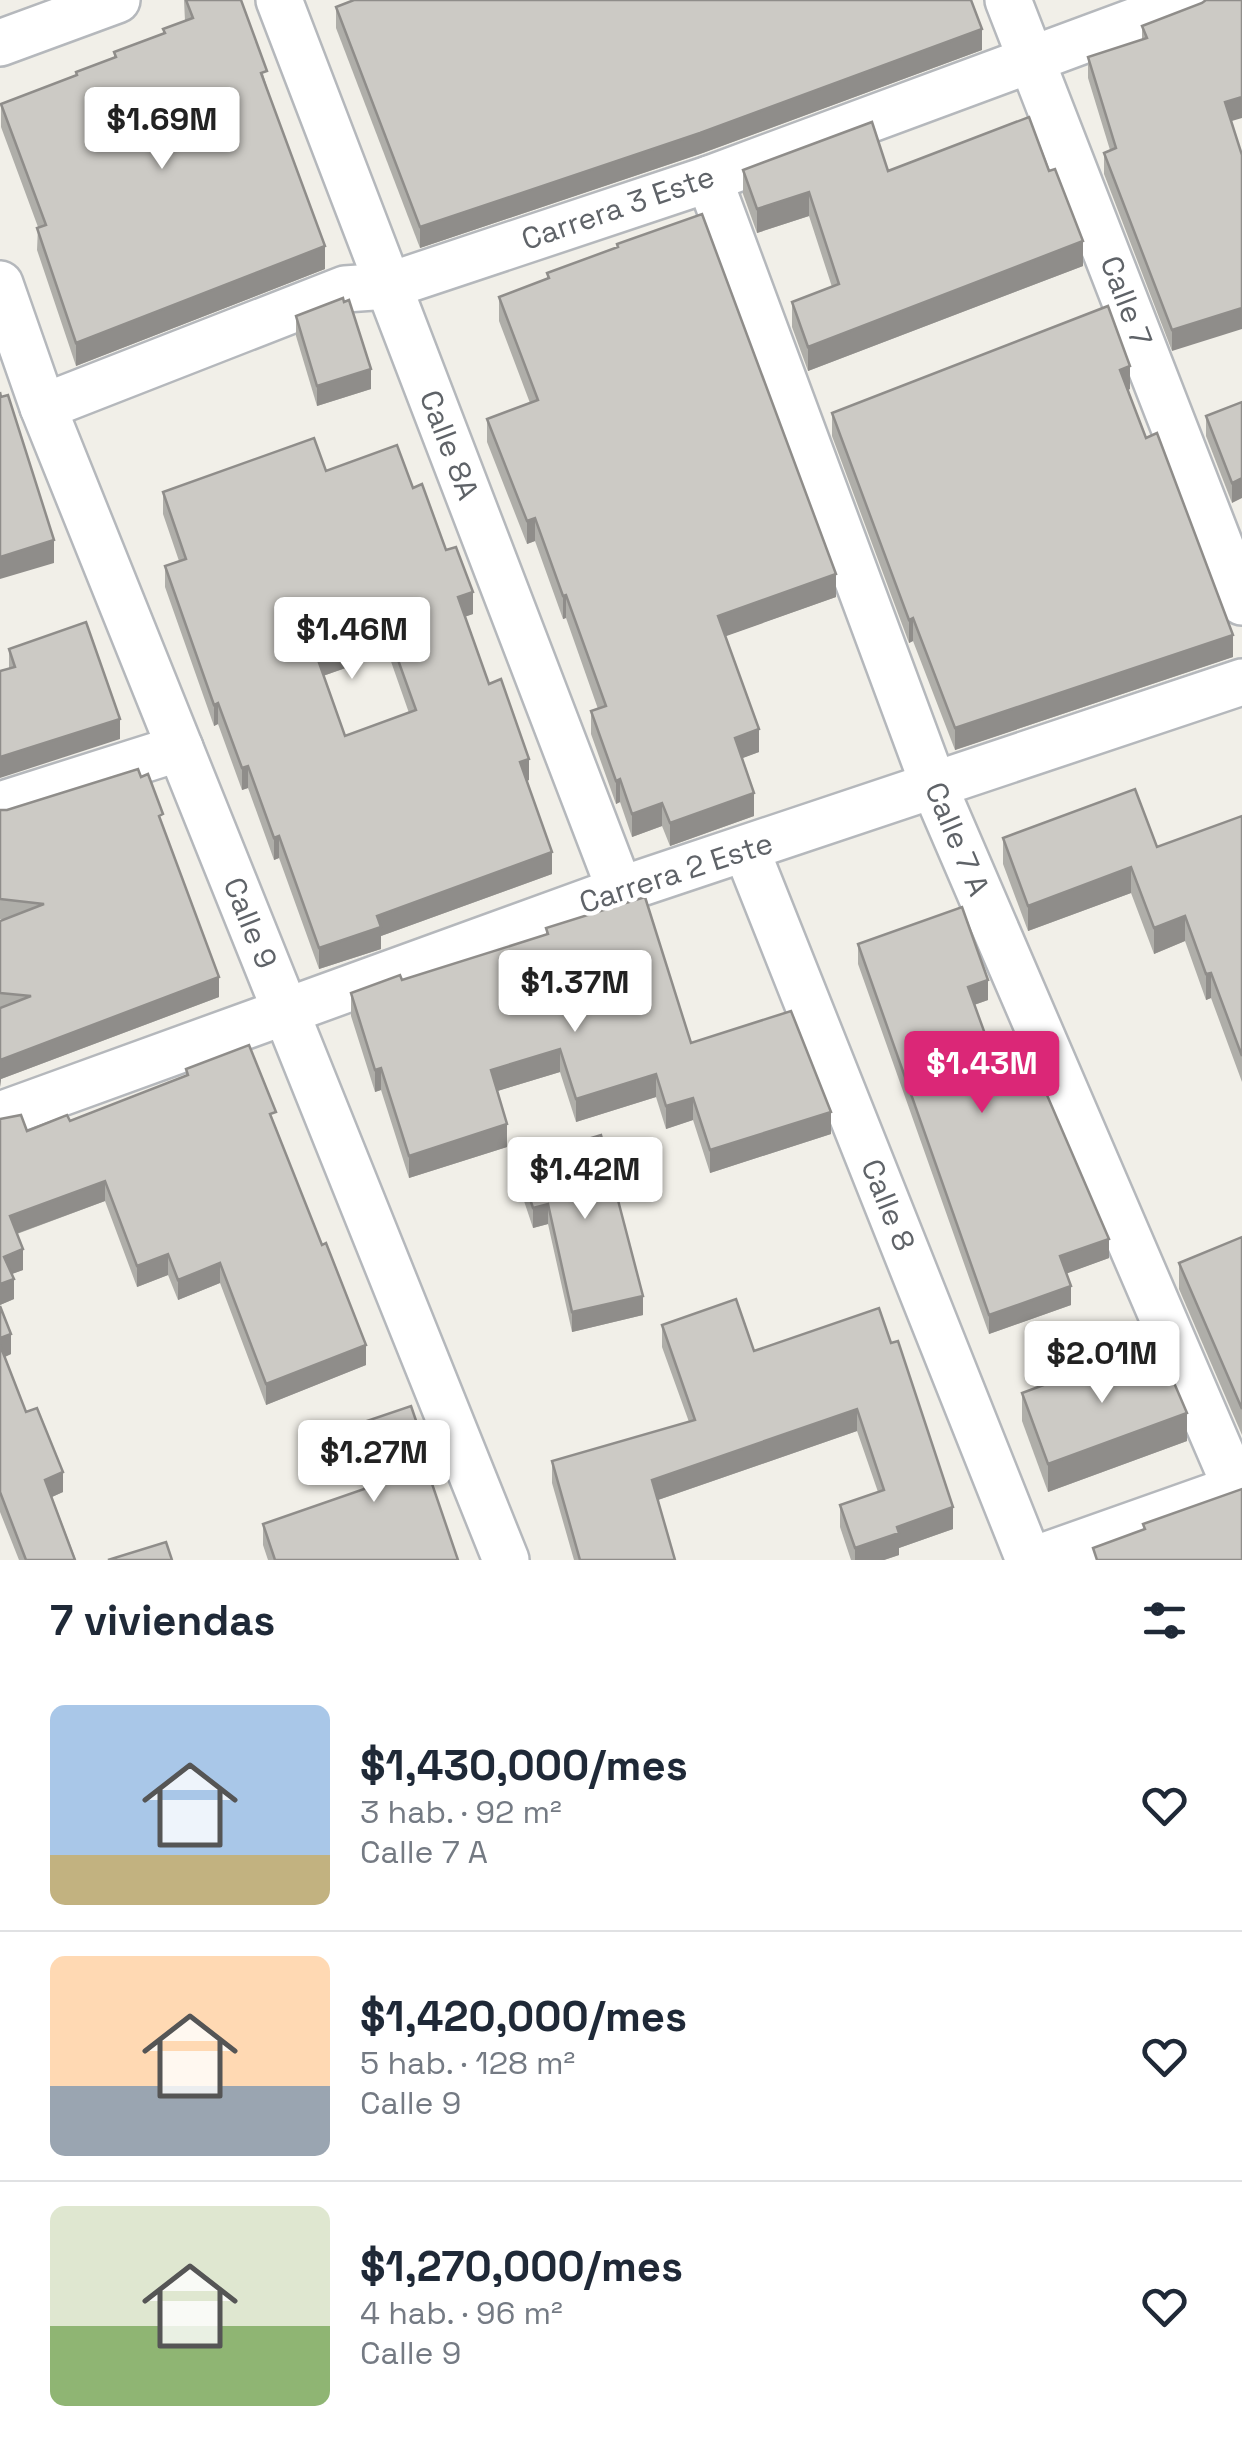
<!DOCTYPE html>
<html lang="es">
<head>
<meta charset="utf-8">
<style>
  :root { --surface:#fff; --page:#f2f2f3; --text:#1f2937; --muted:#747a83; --line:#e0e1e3; --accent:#db2777 }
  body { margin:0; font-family:"Space Grotesk",sans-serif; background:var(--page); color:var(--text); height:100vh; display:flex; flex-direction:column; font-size:38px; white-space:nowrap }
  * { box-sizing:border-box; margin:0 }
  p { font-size:32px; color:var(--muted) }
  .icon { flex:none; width:55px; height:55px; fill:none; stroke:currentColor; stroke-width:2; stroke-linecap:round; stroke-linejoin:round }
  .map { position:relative; height:1560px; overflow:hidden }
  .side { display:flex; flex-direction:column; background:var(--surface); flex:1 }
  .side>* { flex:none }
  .price { position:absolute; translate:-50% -85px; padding:0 22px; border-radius:10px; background:#fff; color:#222; font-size:32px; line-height:65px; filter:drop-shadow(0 2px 5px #0008) }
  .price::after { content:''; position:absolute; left:50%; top:60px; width:30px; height:22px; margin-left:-15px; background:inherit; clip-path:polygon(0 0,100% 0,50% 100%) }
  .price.active { background:var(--accent); color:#fff }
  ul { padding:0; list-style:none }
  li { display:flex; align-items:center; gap:30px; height:250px; padding:0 50px }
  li+li { border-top:2px solid var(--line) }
  li span { display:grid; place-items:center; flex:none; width:280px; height:200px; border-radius:15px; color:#555 }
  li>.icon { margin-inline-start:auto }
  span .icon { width:120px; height:120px; fill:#fffc; stroke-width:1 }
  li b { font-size:42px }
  h2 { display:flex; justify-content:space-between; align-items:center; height:120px; padding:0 50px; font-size:42px }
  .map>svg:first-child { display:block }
</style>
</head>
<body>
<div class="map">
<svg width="1242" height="1560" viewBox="0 0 1242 1560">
  <rect width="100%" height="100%" fill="#f1efe8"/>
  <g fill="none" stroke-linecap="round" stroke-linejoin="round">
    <!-- street casing -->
    <g stroke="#b5b8bc" stroke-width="50">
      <g id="street">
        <path d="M279,0L620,890"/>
        <path d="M1008,0L1242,602"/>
        <path d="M0,43L117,0"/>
        <path d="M709,179L934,786L1236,1488"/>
        <path d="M0,284L43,407L506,1560"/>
        <path d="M43,407L345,289L388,286L709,179L1192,0"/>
        <path d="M0,805L180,748"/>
        <path d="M746,849L1029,1560"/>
        <path d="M0,1115L620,890L1242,682"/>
        <path d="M1033,1560L1242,1486"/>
      </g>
    </g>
    <!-- street -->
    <use href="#street" stroke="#fff" stroke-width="45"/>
  </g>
  <!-- wall -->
  <g fill="#afaea9" fill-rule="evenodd">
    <path d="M184,0H241L267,87L325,269L76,366L37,250L38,227L1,127V104L76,76L114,57V52L163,34V29L185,21Z"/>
    <path d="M1202,3L1231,121L1172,351L1104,174V153L1110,150L1088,78V57L1142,39V26Z"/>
    <path d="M336,7L982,50L700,154L420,248L336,28Z"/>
    <path d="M743,170L888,171L1083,266L808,371L792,327V302L832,287L809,216L757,233L743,194Z"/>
    <path d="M617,244L836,597L725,636L759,752L742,758L754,816L670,846L662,826L632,837L620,802L616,804L591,734V711L598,709L566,618L563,619L535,541L527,544L487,442V419L530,403L499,321V297L547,279V273L617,248Z"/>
    <path d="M296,316L371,389L317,406L296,336Z"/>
    <path d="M1130,389L1128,390L1233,657L955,750L913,641L909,643L832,436V413Z"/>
    <path d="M1242,402L1232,503L1206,436V416Z"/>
    <path d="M326,471L413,488L446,550L473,614L464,617L489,684L529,780L527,781L552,874L381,936V949L319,969L279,858L274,860L248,788L242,790L218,724L214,726L165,587V566L179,561L163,514V492ZM388,653L409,713L345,736L323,676Z"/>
    <path d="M9,649L120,739L9,669Z"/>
    <path d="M0,810L163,828L219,997L1,1079L0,1087V921L3,919H0Z"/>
    <path d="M1242,816V1082L1211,998L1206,1000L1185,941L1154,954L1131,893L1028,931L1003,864V838L1157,847Z"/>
    <path d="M546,928L691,1043L831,1134L710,1173L693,1120L666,1129L656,1097L576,1122L560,1072L497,1091L507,1147L409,1178L381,1090L375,1092L351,1016V993L402,980L546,934Z"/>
    <path d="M858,944L988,1000L974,1005L993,1056L1109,1258L1067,1273L1071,1305L989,1334L858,964Z"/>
    <path d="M186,1069L276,1127L366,1365L266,1405L220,1283L178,1300L168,1275L137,1287L105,1201L17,1234L23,1270L11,1274L14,1299L0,1305L27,1131L70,1121L186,1076Z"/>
    <path d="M517,1160L643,1315L572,1332L548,1224L533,1228L517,1180Z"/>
    <path d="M1242,1237V1435L1179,1289V1263Z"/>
    <path d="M0,1306L11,1354L5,1357L26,1412L63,1492L52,1497L76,1560H19L0,1512Z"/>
    <path d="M879,1308L953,1529L899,1548V1555L884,1560H851L840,1527V1505L878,1492L857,1431L658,1500L675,1560H574L552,1483V1461L689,1422L662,1347V1325L754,1351Z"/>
    <path d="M1022,1393L1187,1441L1048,1492L1022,1421Z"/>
    <path d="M349,1427L434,1488L458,1560H268L263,1545V1524L364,1489L349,1448Z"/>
  </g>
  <!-- shaded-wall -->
  <g fill="#8f8d8a">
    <path d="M982,29V50L700,154L420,248V227Z"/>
    <path d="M1242,97V118L1225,123V102Z"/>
    <path d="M809,192V216L757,233V209Z"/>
    <path d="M1083,241V266L808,371V347Z"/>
    <path d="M325,246V269L76,366V343Z"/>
    <path d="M1242,308V329L1172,351V330Z"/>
    <path d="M1130,366V389L1120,393V370Z"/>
    <path d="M371,369V389L317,406V386Z"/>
    <path d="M1242,478V498L1232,503V483Z"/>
    <path d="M535,518V541L527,544V521Z"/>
    <path d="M54,540V563L0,579V557Z"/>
    <path d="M836,574V597L718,639V616Z"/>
    <path d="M473,592V614L458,619V597Z"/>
    <path d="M566,595V618L563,619V596Z"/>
    <path d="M913,618V641L909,643V620Z"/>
    <path d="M388,632V653L317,678V657Z"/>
    <path d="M1233,635V657L955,750V728Z"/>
    <path d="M218,703V724L214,726V705Z"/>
    <path d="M120,719V739L0,778V757Z"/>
    <path d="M759,729V752L735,761V738Z"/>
    <path d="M529,759V780L520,783V762Z"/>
    <path d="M248,766V788L242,790V768Z"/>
    <path d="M620,779V802L616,804V781Z"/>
    <path d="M754,793V816L670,846V823Z"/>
    <path d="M662,803V826L632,837V814Z"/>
    <path d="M279,836V858L274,860V838Z"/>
    <path d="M552,852V874L381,936V949L319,969V948L377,916Z"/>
    <path d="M1131,867V893L1028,931V906Z"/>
    <path d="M1185,916V941L1154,954V928Z"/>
    <path d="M1211,973V998L1206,1000V974Z"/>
    <path d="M219,977V997L1,1079L0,1087V1060Z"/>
    <path d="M988,980V1000L968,1007V987Z"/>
    <path d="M560,1049V1072L491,1093V1070Z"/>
    <path d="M381,1068V1090L375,1092V1070Z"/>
    <path d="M656,1074V1097L576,1122V1099Z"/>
    <path d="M693,1098V1120L666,1129V1106Z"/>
    <path d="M831,1112V1134L710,1173V1150Z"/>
    <path d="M507,1124V1147L409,1178V1156Z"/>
    <path d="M105,1181V1201L10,1236V1216Z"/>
    <path d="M548,1204V1224L533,1228V1208Z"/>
    <path d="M1109,1239V1258L1060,1276V1256Z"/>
    <path d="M23,1249V1270L4,1277V1257Z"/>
    <path d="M168,1254V1275L137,1287V1266Z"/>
    <path d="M220,1263V1283L178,1300V1280Z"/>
    <path d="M14,1279V1299L0,1305V1284Z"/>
    <path d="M1071,1286V1305L989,1334V1315Z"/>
    <path d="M643,1296V1315L572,1332V1312Z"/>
    <path d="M11,1334V1354L0,1359V1338Z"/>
    <path d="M366,1345V1365L266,1405V1384Z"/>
    <path d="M857,1409V1431L652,1502V1480Z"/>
    <path d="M1187,1413V1441L1048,1492V1464Z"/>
    <path d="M63,1472V1492L45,1500V1480Z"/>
    <path d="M953,1507V1529L899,1548V1555L884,1560H855V1548L897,1527Z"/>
  </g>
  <!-- building -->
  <g fill="#cccac5" stroke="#8f8d8a" stroke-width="2.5" fill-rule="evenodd">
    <path d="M186,0H241L267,71L261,73L325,246L76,343L37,228L46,225L1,104L77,75L76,72L116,57L114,52L165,33L163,29L193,18Z"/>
    <path d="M354,0H971L982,29L700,133L420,227L336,7Z"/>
    <path d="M1206,0H1242V97L1225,102L1242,155V308L1172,330L1104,153L1116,148L1088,57L1147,38L1142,26L1202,3Z"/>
    <path d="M1029,117L1049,171L1055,169L1083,241L808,347L792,302L839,284L809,192L757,209L743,170L872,122L888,171Z"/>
    <path d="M702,214L836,574L718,616L759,729L735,738L754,793L670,823L662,803L632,814L620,779L616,781L591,711L606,706L566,595L563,596L535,518L527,521L487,419L538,400L499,297L549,278L547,273L618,247L617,244Z"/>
    <path d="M343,298L344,302L349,300L371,369L317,386L296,316Z"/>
    <path d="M1108,306L1130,366L1120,370L1146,438L1157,433L1233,635L955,728L913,618L909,620L832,413Z"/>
    <path d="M0,392L1,397L8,395L54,540L0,557Z"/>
    <path d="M1242,402V478L1232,483L1206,416Z"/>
    <path d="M314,438L326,471L397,445L413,488L422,484L446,550L456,547L473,592L458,597L489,684L501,679L529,759L520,762L552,852L377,916L381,927L319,948L279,836L274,838L248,766L242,768L218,703L214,705L165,566L186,559L163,492ZM388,632L416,710L345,736L317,657Z"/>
    <path d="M86,622L120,719L0,757V671L15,667L9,649Z"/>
    <path d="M138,769L141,777L148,774L163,814L159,816L219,977L0,1060V1008L31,996L0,993V921L44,904L0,899V810H7Z"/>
    <path d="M1135,789L1157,847L1242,816V1056L1211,973L1206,974L1185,916L1154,928L1131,867L1028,906L1003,838Z"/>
    <path d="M645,897L691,1043L791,1011L831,1112L710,1150L693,1098L666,1106L656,1074L576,1099L560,1049L491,1070L507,1124L409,1156L381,1068L375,1070L351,993L400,975L402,980L548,934L546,928Z"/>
    <path d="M962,907L988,980L968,987L993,1056L1025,1044L1109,1239L1060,1256L1071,1286L989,1315L858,944Z"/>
    <path d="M249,1045L276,1112L270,1114L322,1245L326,1243L366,1345L266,1384L220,1263L178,1280L168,1254L137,1266L105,1181L10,1216L23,1249L4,1257L14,1279L0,1284V1119L21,1115L27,1131L67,1115L70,1121L188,1075L186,1069Z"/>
    <path d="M601,1135L643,1296L572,1312L548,1204L533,1208L517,1160Z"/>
    <path d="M1242,1237V1409L1179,1263Z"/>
    <path d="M736,1299L754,1351L879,1308L891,1343L898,1341L953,1507L897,1527L899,1533L855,1548L840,1505L884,1490L857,1409L652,1480L675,1560H580L552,1461L695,1420L662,1325Z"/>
    <path d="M0,1306L11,1334L0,1338Z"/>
    <path d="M0,1345L26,1412L37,1408L63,1472L45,1480L75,1560H26L0,1492Z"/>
    <path d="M1127,1354L1132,1369L1163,1357L1187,1413L1048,1464L1022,1393Z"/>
    <path d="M411,1406L434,1473L429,1475L458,1560H275L263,1524L370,1487L349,1427Z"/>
    <path d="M1242,1489V1560H1097L1093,1548L1145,1529L1143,1524Z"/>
    <path d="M166,1542L172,1560H108Z"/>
  </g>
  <g text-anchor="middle" stroke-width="9" stroke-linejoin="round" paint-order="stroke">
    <!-- street labels -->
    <g font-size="30" fill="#5f6368" stroke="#fff">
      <text transform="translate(618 208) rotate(-19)" y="10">Carrera 3 Este</text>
      <text transform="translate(1126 301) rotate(69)" y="10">Calle 7</text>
      <text transform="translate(449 445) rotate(69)" y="10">Calle 8A</text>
      <text transform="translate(957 839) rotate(67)" y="10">Calle 7 A</text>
      <text transform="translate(676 873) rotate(-18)" y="10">Carrera 2 Este</text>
      <text transform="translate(250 923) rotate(68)" y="10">Calle 9</text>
      <text transform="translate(888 1205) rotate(68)" y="10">Calle 8</text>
    </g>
  </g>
</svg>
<b class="price" style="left:162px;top:172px">$1.69M</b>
<b class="price" style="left:352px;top:682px">$1.46M</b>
<b class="price" style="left:575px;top:1035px">$1.37M</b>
<b class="price active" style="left:982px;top:1116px">$1.43M</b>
<b class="price" style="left:585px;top:1222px">$1.42M</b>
<b class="price" style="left:1102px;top:1406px">$2.01M</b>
<b class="price" style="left:374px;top:1505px">$1.27M</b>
</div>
<section class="side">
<h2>7 viviendas<svg class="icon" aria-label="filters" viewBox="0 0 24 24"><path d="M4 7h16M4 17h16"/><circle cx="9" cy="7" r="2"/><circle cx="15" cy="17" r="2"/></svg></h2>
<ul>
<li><span style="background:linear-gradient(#a9c7e8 75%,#c2b280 0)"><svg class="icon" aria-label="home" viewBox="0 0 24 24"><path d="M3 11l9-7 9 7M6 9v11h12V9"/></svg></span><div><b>$1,430,000/mes</b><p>3 hab. · 92 m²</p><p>Calle 7 A</p></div><svg class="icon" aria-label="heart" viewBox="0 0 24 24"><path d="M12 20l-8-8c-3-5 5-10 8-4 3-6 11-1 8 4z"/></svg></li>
<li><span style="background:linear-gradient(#ffd9b3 65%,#9aa5b1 0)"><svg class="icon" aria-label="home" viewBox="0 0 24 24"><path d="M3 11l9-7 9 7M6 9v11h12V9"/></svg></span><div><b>$1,420,000/mes</b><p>5 hab. · 128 m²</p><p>Calle 9</p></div><svg class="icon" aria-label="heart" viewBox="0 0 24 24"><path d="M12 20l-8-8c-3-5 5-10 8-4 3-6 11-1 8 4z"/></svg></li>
<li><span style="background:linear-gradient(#dfe7d0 60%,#8fb573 0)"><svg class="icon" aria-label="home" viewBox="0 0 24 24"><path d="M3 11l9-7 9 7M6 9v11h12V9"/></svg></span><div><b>$1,270,000/mes</b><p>4 hab. · 96 m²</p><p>Calle 9</p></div><svg class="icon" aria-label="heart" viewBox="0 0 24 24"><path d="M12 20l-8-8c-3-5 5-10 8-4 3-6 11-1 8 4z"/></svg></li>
</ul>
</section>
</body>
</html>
